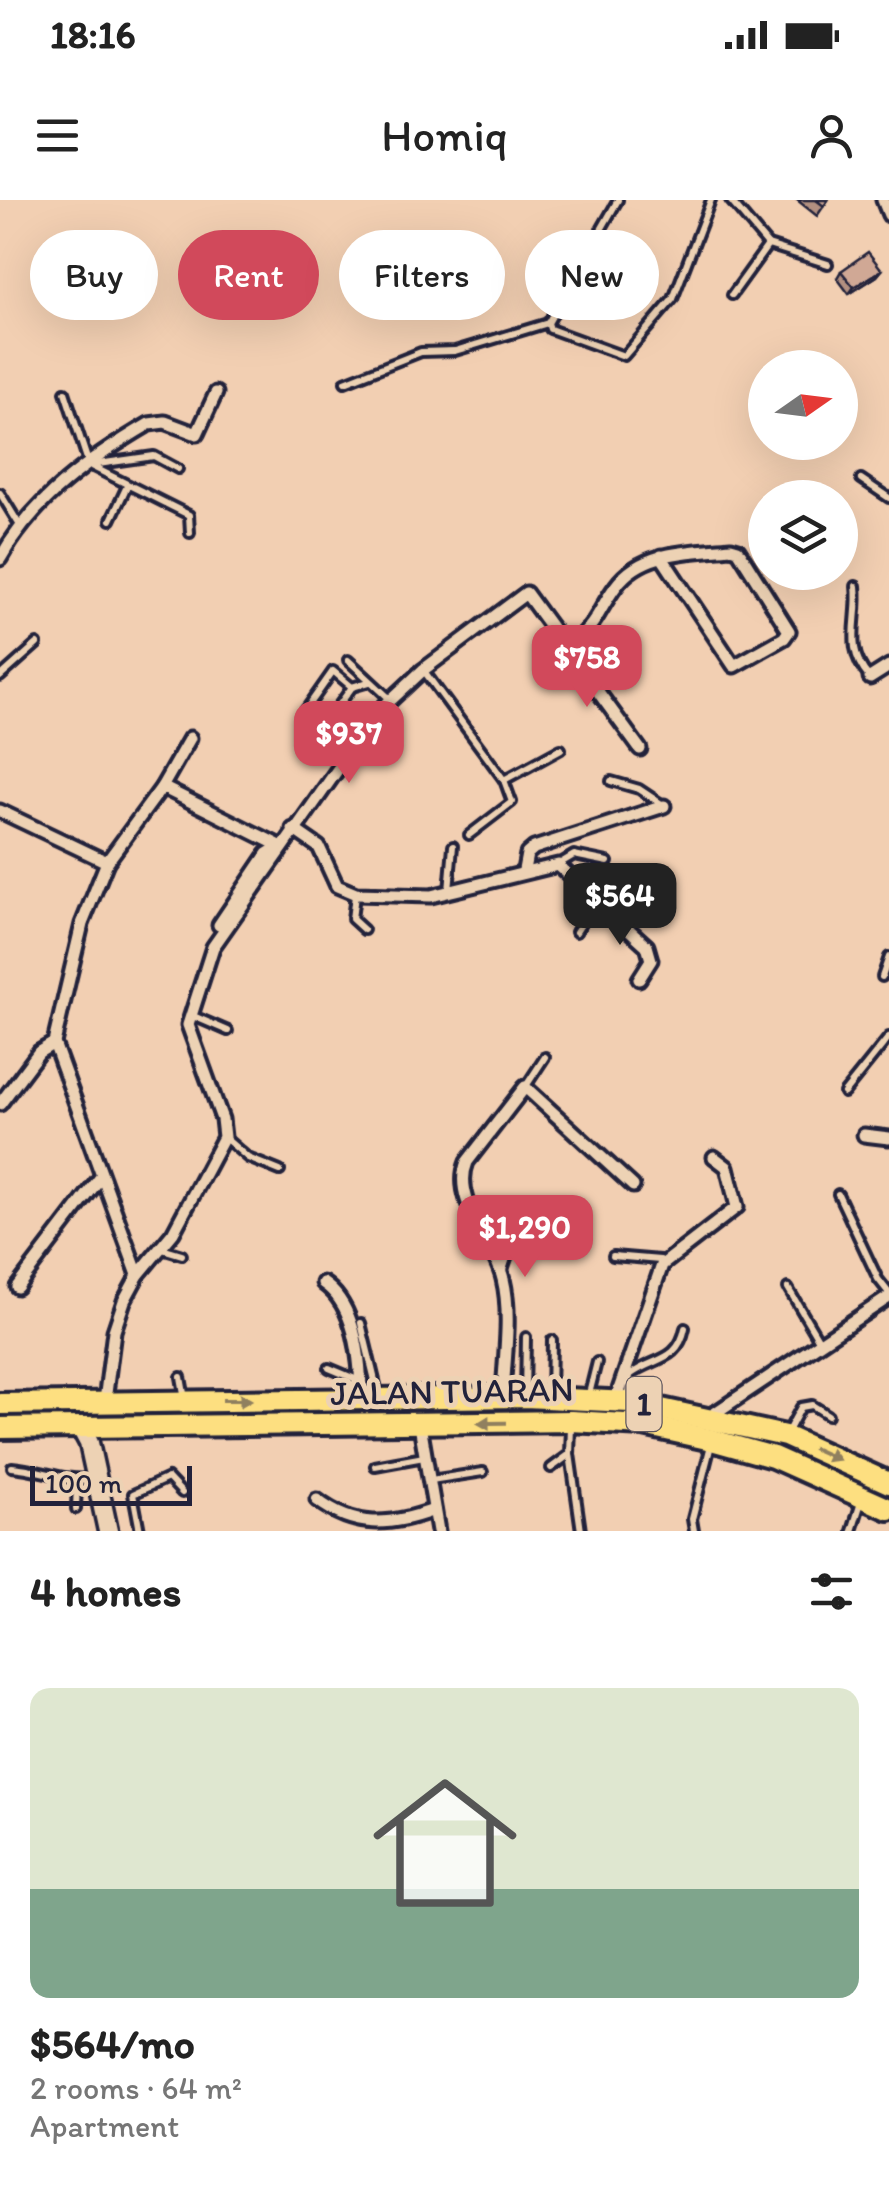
<!DOCTYPE html>
<html lang="en">
<head>
<meta charset="utf-8">
<style>
  :root { --surface:#fff; --page:#f6f6f6; --text:#222; --muted:#767676; --line:#e0e0e0; --accent:#d1495b }
  body { margin:0; font-family:Itim,sans-serif; background:var(--page); color:var(--text); height:100vh; display:flex; flex-direction:column; font-size:38px; white-space:nowrap }
  * { box-sizing:border-box; margin:0 }
  p { font-size:32px; color:var(--muted) }
  .icon { flex:none; width:55px; height:55px; fill:none; stroke:currentColor; stroke-width:2; stroke-linecap:round; stroke-linejoin:round }
  .map { position:relative; height:1331px; overflow:hidden }
  .drawer { display:flex; flex-direction:column; background:var(--surface); flex:1 }
  .drawer>* { flex:none }
  .guide { position:absolute; left:30px; top:30px; width:830px; height:90px; display:flex; gap:20px }
  .needle { width:65px; rotate:76deg }
  .tools { position:absolute; left:748px; top:150px; display:grid; gap:20px }
  .tools a { display:grid; place-items:center; width:110px; height:110px; border-radius:50%; background:var(--surface); box-shadow:0 10px 40px #0002; font-size:50px }
  .scale { position:absolute; left:30px; bottom:25px; width:162px; box-sizing:border-box; padding-left:10px; border:5px solid #22223b; border-top:0; font-size:28px; line-height:35px; white-space:nowrap; color:#22223b; -webkit-text-stroke:8px #edd2b4; paint-order:stroke }
  .price { position:absolute; translate:-50% -85px; padding:0 22px; border-radius:20px; background:var(--accent); color:#fff; font-size:32px; line-height:65px; filter:drop-shadow(0 2px 5px #0008) }
  .price::after { content:''; position:absolute; left:50%; top:60px; width:30px; height:22px; margin-left:-15px; background:inherit; clip-path:polygon(0 0,100% 0,50% 100%) }
  .price.selected { background:#222; color:#fff }
  ul { padding:0; list-style:none }
  li { display:grid; align-content:center; gap:20px; height:530px; padding:0 30px }
  li+li { border-top:2px solid var(--line) }
  li span { display:grid; place-items:center; height:310px; border-radius:20px; color:#555 }
  li>.icon { margin-inline-start:auto }
  span .icon { width:180px; height:180px; fill:#fffc; stroke-width:1 }
  li b { font-size:42px }
  h2 { display:flex; justify-content:space-between; align-items:center; height:120px; padding:0 30px; font-size:42px }
  .tag { padding:0 35px; border-radius:45px; background:var(--surface); box-shadow:0 10px 40px #0002; font-size:35px; line-height:90px }
  .tag.selected { background:var(--accent); color:#fff }
  .status { display:flex; justify-content:space-between; align-items:center; height:70px; padding:0 50px; background:var(--surface); direction:ltr }
  .status svg { height:28px; fill:currentColor }
  header { display:flex; justify-content:space-between; align-items:center; height:130px; padding:0 30px; background:var(--surface); font-size:45px; font-weight:600 }
  .map>svg:first-child { display:block }
</style>
</head>
<body>
<div class="status"><b>18:16</b><svg viewBox="0 0 49 12"><path d="M0 12V9h3v3zM5 12V6h3v6zM10 12V3h3v9zM15 12V0h3v12zM26 1h20v11H26zM47 4h2v5h-2z"/></svg></div>
<header><svg class="icon" aria-label="menu" viewBox="0 0 24 24"><path d="M4 6h16M4 12h16M4 18h16"/></svg>Homiq<svg class="icon" aria-label="person" viewBox="0 0 24 24"><circle cx="12" cy="8" r="4"/><path d="M4 21q1-7 8-7t8 7"/></svg></header>
<div class="map">
<svg width="889" height="1331" viewBox="0 0 889 1331">
  <rect width="100%" height="100%" fill="#f2cfb2"/>
  <filter id="ink" filterUnits="userSpaceOnUse"><feTurbulence type="fractalNoise" baseFrequency=".01" numOctaves="2"/><feDisplacementMap in="SourceGraphic" scale="20" xChannelSelector="R" yChannelSelector="G"/><feConvolveMatrix kernelMatrix="1 2 1 2 8 2 1 2 1" color-interpolation-filters="sRGB"/></filter>
  <g filter="url(#ink)">
    <g fill="none" stroke-linecap="round" stroke-linejoin="round">
      <!-- lane casing -->
      <g stroke="#22223b" stroke-width="14">
        <g id="lane">
          <path d="M618,0L548,123L550,129L624,156L673,99L711,0"/>
          <path d="M730,0L768,45L828,64"/>
          <path d="M732,95L768,45"/>
          <path d="M345,182L421,152L455,151L548,123"/>
          <path d="M65,192L89,265L189,315L190,333"/>
          <path d="M91,265L154,256L178,269"/>
          <path d="M861,279L889,298"/>
          <path d="M0,293L19,324"/>
          <path d="M111,320L127,286"/>
          <path d="M856,386C860,420 843,447 869,477"/>
          <path d="M348,460L390,499"/>
          <path d="M424,471L504,580L561,549"/>
          <path d="M0,477L37,444"/>
          <path d="M352,487L333,471L300,518L320,532L352,487L369,482"/>
          <path d="M611,581L639,589L663,605"/>
          <path d="M469,635L512,602L504,580"/>
          <path d="M559,664L574,655L608,662"/>
          <path d="M449,691L453,646"/>
          <path d="M355,695L352,719L364,730"/>
          <path d="M617,716L646,709L661,698"/>
          <path d="M576,732L597,700"/>
          <path d="M882,777L889,757"/>
          <path d="M191,815L228,831"/>
          <path d="M526,886L545,857"/>
          <path d="M844,893L889,837"/>
          <path d="M225,938L248,958L280,971"/>
          <path d="M838,994L878,1079L889,1093"/>
          <path d="M162,1049L182,1055"/>
          <path d="M613,1056L660,1060"/>
          <path d="M502,1073L514,1037"/>
          <path d="M788,1088L820,1142"/>
          <path d="M361,1123L378,1193"/>
          <path d="M329,1168L360,1181"/>
          <path d="M181,1177L185,1199"/>
          <path d="M525,1196L526,1137"/>
          <path d="M551,1196L552,1140"/>
          <path d="M628,1196L630,1175C653,1157 678,1163 685,1128"/>
          <path d="M588,1198L597,1162"/>
          <path d="M571,1227L570,1254L581,1331"/>
          <path d="M786,1235L801,1207L812,1205L828,1215"/>
          <path d="M375,1266L424,1257"/>
          <path d="M12,1267C41,1269 68,1283 95,1277"/>
          <path d="M551,1268L570,1254"/>
          <path d="M431,1280L483,1272"/>
          <path d="M76,1309L77,1281"/>
          <path d="M140,1331L133,1294L168,1278L182,1293"/>
          <path d="M694,1331L692,1319L712,1241"/>
          <path d="M852,1331L862,1299"/>
        </g>
      </g>
      <!-- street casing -->
      <g stroke="#22223b" stroke-width="19">
        <g id="street">
          <path d="M883,0L889,15"/>
          <path d="M0,359C33,299 91,258 149,224L165,222L197,234L216,193"/>
          <path d="M568,446C598,426 596,413 616,386C642,350 691,352 731,348L738,350L789,431L784,438L734,466L661,356"/>
          <path d="M870,478L889,466"/>
          <path d="M162,587L280,646"/>
          <path d="M0,611L107,662"/>
          <path d="M293,629L319,647L337,686L356,694L431,696L558,665L647,746L651,760L639,779"/>
          <path d="M524,670L527,654L534,648L664,606"/>
          <path d="M219,725L267,654L280,646"/>
          <path d="M0,904L39,852L54,843"/>
          <path d="M864,935L889,938"/>
          <path d="M138,1075L54,843L82,724L107,662L162,587L190,538"/>
          <path d="M323,1083C356,1105 361,1162 361,1199"/>
          <path d="M17,1087L100,978"/>
          <path d="M503,1198C504,1161 512,1115 503,1079C495,1043 451,1000 467,962L525,887L633,986"/>
          <path d="M105,1201L114,1131L124,1101L138,1075L173,1033L224,937L222,919L188,825L213,747L378,512L423,470L526,393L640,549"/>
          <path d="M615,1201L662,1065L737,1007L727,967L714,957"/>
          <path d="M709,1217L889,1097"/>
          <path d="M420,1225L438,1331"/>
          <path d="M317,1300C355,1329 390,1326 434,1310"/>
        </g>
      </g>
      <!-- secondary casing -->
      <g stroke="#22223b" stroke-width="25">
        <path id="secondary" d="M81,1228L89,1243L108,1331"/>
      </g>
      <!-- primary casing -->
      <g stroke="#22223b" stroke-width="28">
        <g id="primary">
          <path d="M0,1204L525,1197L629,1202L785,1236L889,1283"/>
          <path d="M0,1228L571,1221L644,1225L712,1240L773,1257L889,1309"/>
        </g>
      </g>
      <!-- lane -->
      <use href="#lane" stroke="#edd2b4" stroke-width="6"/>
      <!-- street -->
      <use href="#street" stroke="#edd2b4" stroke-width="11"/>
      <!-- secondary -->
      <use href="#secondary" stroke="#edd2b4" stroke-width="18"/>
      <!-- primary -->
      <use href="#primary" stroke="#fddf80" stroke-width="20"/>
    </g>
    <!-- wall -->
    <g fill="#b39080" stroke="#22223b" stroke-width="2.5">
      <path d="M797,0H828L817,16Z"/>
      <path d="M882,70L877,76L849,94L837,78L841,71Z"/>
    </g>
    <!-- shaded-wall -->
    <path fill="#927668" stroke="#22223b" stroke-width="2.5" d="M882,70L877,76L849,94L854,87Z"/>
    <!-- building -->
    <g fill="#d0a895" stroke="#22223b" stroke-width="2.5">
      <path d="M816,0H828L824,6Z"/>
      <path d="M868,52L882,70L854,87L841,71Z"/>
    </g>
    <!-- one-way arrows -->
    <defs><path id="oneway-solid" d="M-6-.8H1V-3.2L6.5 0L1 3.2V.8H-6Z" transform="scale(2.5)"/></defs>
    <g fill="#90805e">
      <use href="#oneway-solid" transform="translate(237 1200)"/>
      <use href="#oneway-solid" transform="translate(492 1223) rotate(179)"/>
      <use href="#oneway-solid" transform="translate(826 1254) rotate(24)"/>
    </g>
  </g>
  <g text-anchor="middle" stroke-width="10" stroke-linejoin="round" paint-order="stroke">
    <!-- shield labels -->
    <rect fill="#edd2b4" stroke="#5f575f" stroke-width="2.5" x="626.5" y="1177" width="35" height="54" rx="8"/>
    <g font-size="32" font-weight="bold" fill="#22223b">
      <text x="644" y="1215">1</text>
    </g>
    <!-- street labels -->
    <g font-size="35" fill="#22223b" stroke="#edd2b4">
      <text transform="translate(452 1191) rotate(-1)" y="12">JALAN TUARAN</text>
    </g>
  </g>
</svg>
<div class="tools">
<a><svg class="needle" viewBox="-14 -14 28 28"><path d="M0-13l5 13h-10z" fill="#e53935"/><path d="M0 13l5-13h-10z" fill="#767676"/></svg></a>
<a><svg class="icon" aria-label="layers" viewBox="0 0 24 24"><path d="M12 4l9 5-9 5-9-5zM3 14l9 5 9-5"/></svg></a>
</div>
<div class="scale">100 m</div>
<b class="price" style="left:587px;top:510px">$758</b>
<b class="price" style="left:349px;top:586px">$937</b>
<b class="price selected" style="left:620px;top:748px">$564</b>
<b class="price" style="left:525px;top:1080px">$1,290</b>
<div class="guide">
<a class="tag">Buy</a>
<a class="tag selected">Rent</a>
<a class="tag">Filters</a>
<a class="tag">New</a>
</div>
</div>
<section class="drawer">
<h2>4 homes<svg class="icon" aria-label="filters" viewBox="0 0 24 24"><path d="M4 7h16M4 17h16"/><circle cx="9" cy="7" r="2"/><circle cx="15" cy="17" r="2"/></svg></h2>
<ul>
<li><span style="background:linear-gradient(#dfe7d0 65%,#7fa58c 0)"><svg class="icon" aria-label="home" viewBox="0 0 24 24"><path d="M3 11l9-7 9 7M6 9v11h12V9"/></svg></span><div><b>$564/mo</b><p>2 rooms · 64 m²</p><p>Apartment</p></div></li>
</ul>
</section>
</body>
</html>
